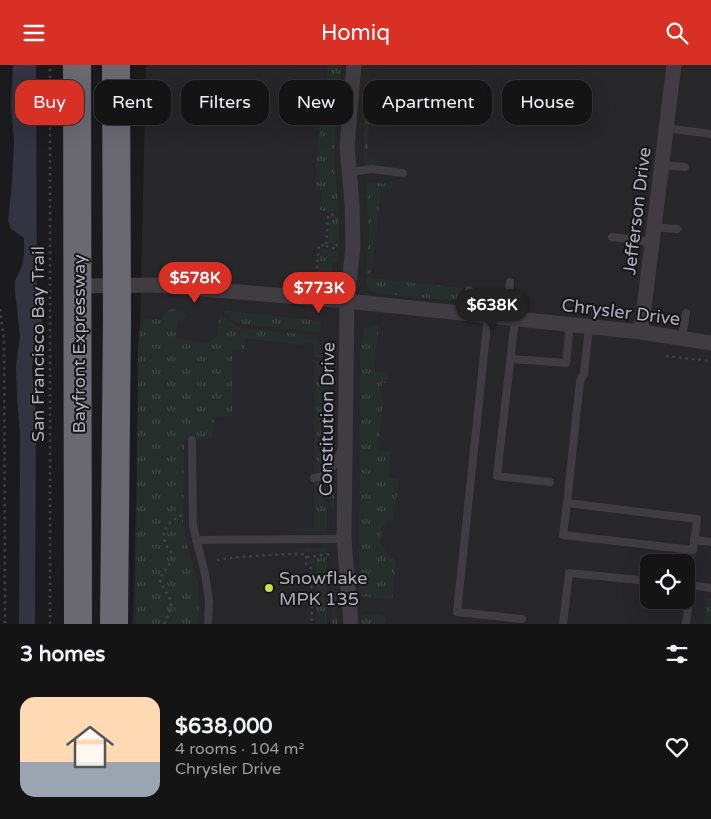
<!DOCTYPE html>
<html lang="en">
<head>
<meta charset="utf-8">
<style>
  :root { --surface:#141415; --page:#212122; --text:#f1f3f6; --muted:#9d9ea0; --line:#333334; --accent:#d93025 }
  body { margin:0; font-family:"Varela Round",sans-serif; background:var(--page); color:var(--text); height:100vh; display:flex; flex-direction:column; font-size:19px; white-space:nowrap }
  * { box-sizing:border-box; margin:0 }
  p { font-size:16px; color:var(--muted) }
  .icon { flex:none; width:28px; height:28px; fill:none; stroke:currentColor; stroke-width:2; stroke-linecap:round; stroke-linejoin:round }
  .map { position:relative; height:559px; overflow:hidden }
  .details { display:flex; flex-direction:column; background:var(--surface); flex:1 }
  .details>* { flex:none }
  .banner { position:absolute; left:15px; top:15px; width:681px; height:45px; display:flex; gap:10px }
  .buttons { position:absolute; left:640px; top:489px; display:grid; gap:10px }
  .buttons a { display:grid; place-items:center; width:55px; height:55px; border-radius:10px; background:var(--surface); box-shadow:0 5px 20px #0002,0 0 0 1px var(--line); font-size:25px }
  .price { position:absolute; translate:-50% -42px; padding:0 11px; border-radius:18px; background:var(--accent); color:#fff; font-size:16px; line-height:32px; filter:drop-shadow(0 1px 2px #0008) }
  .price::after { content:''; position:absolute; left:50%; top:30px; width:15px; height:11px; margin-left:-8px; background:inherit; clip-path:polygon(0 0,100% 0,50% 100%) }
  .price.current { background:#222; color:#fff }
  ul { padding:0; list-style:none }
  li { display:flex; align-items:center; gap:15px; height:125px; padding:0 20px }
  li+li { border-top:1px solid var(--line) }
  li span { display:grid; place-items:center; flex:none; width:140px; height:100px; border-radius:15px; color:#555 }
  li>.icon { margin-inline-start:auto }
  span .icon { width:60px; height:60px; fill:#fffc; stroke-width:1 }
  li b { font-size:21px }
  h2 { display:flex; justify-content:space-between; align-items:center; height:60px; padding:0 20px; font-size:21px }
  .tag { padding:0 18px; border-radius:15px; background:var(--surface); box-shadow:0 5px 20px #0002,0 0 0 1px var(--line); font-size:18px; line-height:45px }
  .tag.current { background:var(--accent); color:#fff }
  header { display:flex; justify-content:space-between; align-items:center; height:65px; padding:0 20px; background:var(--accent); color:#fff; font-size:22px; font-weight:600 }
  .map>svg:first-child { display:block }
</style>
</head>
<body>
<header><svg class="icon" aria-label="menu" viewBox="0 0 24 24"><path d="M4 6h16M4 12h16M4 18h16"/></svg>Homiq<svg class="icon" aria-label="search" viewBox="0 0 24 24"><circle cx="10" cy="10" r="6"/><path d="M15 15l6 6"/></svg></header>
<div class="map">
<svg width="711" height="559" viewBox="0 0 711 559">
  <defs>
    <pattern id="grass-tufts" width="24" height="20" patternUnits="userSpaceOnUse" patternTransform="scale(1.25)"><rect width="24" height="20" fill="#262e2b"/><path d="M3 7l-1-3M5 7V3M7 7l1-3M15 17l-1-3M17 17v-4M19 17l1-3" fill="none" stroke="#434a48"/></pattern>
  </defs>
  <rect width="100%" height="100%" fill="#1b1a1c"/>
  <!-- built -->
  <path fill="#272629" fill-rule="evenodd" d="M146,0H711V559H133ZM649,498H686V535H649Z"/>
  <!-- grass -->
  <g fill="url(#grass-tufts)">
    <path d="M328,0H341L339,19L326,17Z"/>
    <path d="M370,33L400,35V46L372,43L368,70V94L375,95L377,97L376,99L366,101L364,99V68L368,35Z"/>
    <path d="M322,39L333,41L336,46L334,98L339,147L331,148L320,145L322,126L315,125L317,103L315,102Z"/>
    <path d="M367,117L391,119L393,122L390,124L381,123L371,213L461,223L459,236L383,229L373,227L367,220L366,216L369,168L366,119Z"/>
    <path d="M339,151V182L328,179L330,152Z"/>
    <path d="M321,183L339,187L338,197H332L331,208L324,214L305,213H317Z"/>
    <path d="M171,244L182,245L186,253L177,257L176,273L207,278L217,271L220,250L239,263L313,270C322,275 322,283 322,292H314L313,278H303V280L245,273L244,285L232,284V351L214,352L212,374L184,375L183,458L186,477L197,515L199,541L197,559H136L138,286L139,268L145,253L162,255L164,248Z"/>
    <path d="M225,246L320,256L322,257L320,265L318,267L242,259L236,257Z"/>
    <path d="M372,260H379L374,306L388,308L387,318H382L380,333L383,334L378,385L391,387L389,413L399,415L393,455L390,454L382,462L380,478L396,496L392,535L362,531L359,524L360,281L362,280L364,264Z"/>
    <path d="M314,296H322L321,407L314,408Z"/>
    <path d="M334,414V460L333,445L328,431V417Z"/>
    <path d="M321,417V428L327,443V466L296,467V463H314V418Z"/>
    <path d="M327,483V486L307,489V487L297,486V484Z"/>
    <path d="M333,487L334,493L337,559H332Z"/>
    <path d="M327,492V559H316V499H307V495Z"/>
    <path d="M707,534H711V559H704Z"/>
    <path d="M367,549L382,550L386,553L385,559H359L363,550Z"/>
  </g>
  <!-- water -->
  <path fill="#333341" d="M13,0H36L37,249L42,252V266L35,273L32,304L36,347L35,559H19L20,370L17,332L16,301L20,271L15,227V216L22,201L24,189V173L11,164L8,156L12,117L14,76L11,41Z"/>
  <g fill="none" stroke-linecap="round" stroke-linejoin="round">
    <!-- path -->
    <g stroke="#434147" stroke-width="2.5" stroke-dasharray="2.5 4" stroke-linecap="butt">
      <path d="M326,181L338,184"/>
      <path d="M300,214L304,209L316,211L319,180L326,181L328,150L338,149"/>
      <path d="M0,244L4,274L5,559"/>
      <path d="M666,291L711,296"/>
      <path d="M306,491V499L311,503L312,559"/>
      <path d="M217,495L239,492L287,489H303L309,492L330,489"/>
      <path d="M50,559V0"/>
      <path d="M164,559C177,534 170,538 160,515C162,507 172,499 172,491C172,486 166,482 165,477C160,464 171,455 182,450"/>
    </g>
    <!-- lane -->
    <g stroke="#3f3d42" stroke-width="8">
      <path d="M312,26L351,30"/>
      <path d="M666,63L711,69"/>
      <path d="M661,100L685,102"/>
      <path d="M350,107L372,104L403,108"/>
      <path d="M653,162L677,164"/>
      <path d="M612,172L652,177"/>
      <path d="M467,249L469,225"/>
      <path d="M488,251L457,547L522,554"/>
      <path d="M506,253L510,217"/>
      <path d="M515,254L497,411L550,417"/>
      <path d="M682,273L686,248"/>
      <path d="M511,294L566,298L570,260"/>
      <path d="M192,375L193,461L205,509L209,536L208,559"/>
      <path d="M314,413L324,411L334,400L342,385"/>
      <path d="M567,438L563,470L693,485L697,454L567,438L580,316L584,309L589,262"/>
      <path d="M196,475L344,474"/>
      <path d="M694,475L711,477"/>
      <path d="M691,520L711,523"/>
      <path d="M563,559L569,508L649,516"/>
      <path d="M686,559L691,520H686"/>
    </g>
    <!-- street -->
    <g stroke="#3f3d42" stroke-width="15">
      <path d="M78,221L156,220L347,236L641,267L711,278"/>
      <path d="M641,267L674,0"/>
      <path d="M351,559L344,474L347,236L353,182L352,138L347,82L354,0"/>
    </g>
    <!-- highway -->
    <g stroke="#6a6871" stroke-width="28">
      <path d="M77,0L78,559"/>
      <path d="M114,559L117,253L116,0"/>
    </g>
  </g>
  <!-- markers -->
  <circle fill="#c6e14c" stroke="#161517" stroke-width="2" cx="269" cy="523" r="5"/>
  <g text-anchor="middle" stroke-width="4" stroke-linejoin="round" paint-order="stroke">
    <!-- street labels -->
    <g font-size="18" fill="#b0aeba" stroke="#161517">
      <text transform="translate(637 146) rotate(-83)" y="6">Jefferson Drive</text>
      <text transform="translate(621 247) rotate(7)" y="6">Chrysler Drive</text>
      <text transform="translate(38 279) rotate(-90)" y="6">San Francisco Bay Trail</text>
      <text transform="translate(79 279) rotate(-90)" y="6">Bayfront Expressway</text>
      <text transform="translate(327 354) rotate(-89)" y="6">Constitution Drive</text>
    </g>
    <!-- poi labels -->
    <g font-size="18" fill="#b0aeba" stroke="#161517" text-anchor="start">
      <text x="279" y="519">Snowflake<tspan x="279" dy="21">MPK 135</tspan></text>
    </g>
  </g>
</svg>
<div class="buttons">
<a><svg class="icon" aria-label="locate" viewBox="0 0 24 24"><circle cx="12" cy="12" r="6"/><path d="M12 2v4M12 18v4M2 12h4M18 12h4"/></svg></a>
</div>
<b class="price" style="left:195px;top:239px">$578K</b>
<b class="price" style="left:319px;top:249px">$773K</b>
<b class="price current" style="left:492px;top:266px">$638K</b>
<div class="banner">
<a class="tag current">Buy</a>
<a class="tag">Rent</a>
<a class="tag">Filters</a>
<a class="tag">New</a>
<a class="tag">Apartment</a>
<a class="tag">House</a>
</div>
</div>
<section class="details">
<h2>3 homes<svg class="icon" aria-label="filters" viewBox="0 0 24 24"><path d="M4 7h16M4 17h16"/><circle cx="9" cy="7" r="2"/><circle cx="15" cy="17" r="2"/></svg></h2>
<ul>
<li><span style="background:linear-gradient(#ffd9b3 65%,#9aa5b1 0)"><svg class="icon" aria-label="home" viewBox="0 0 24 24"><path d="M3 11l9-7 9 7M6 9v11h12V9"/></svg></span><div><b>$638,000</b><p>4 rooms · 104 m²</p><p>Chrysler Drive</p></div><svg class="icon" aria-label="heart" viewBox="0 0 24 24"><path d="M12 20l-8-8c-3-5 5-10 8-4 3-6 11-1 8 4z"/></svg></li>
</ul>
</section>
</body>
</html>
